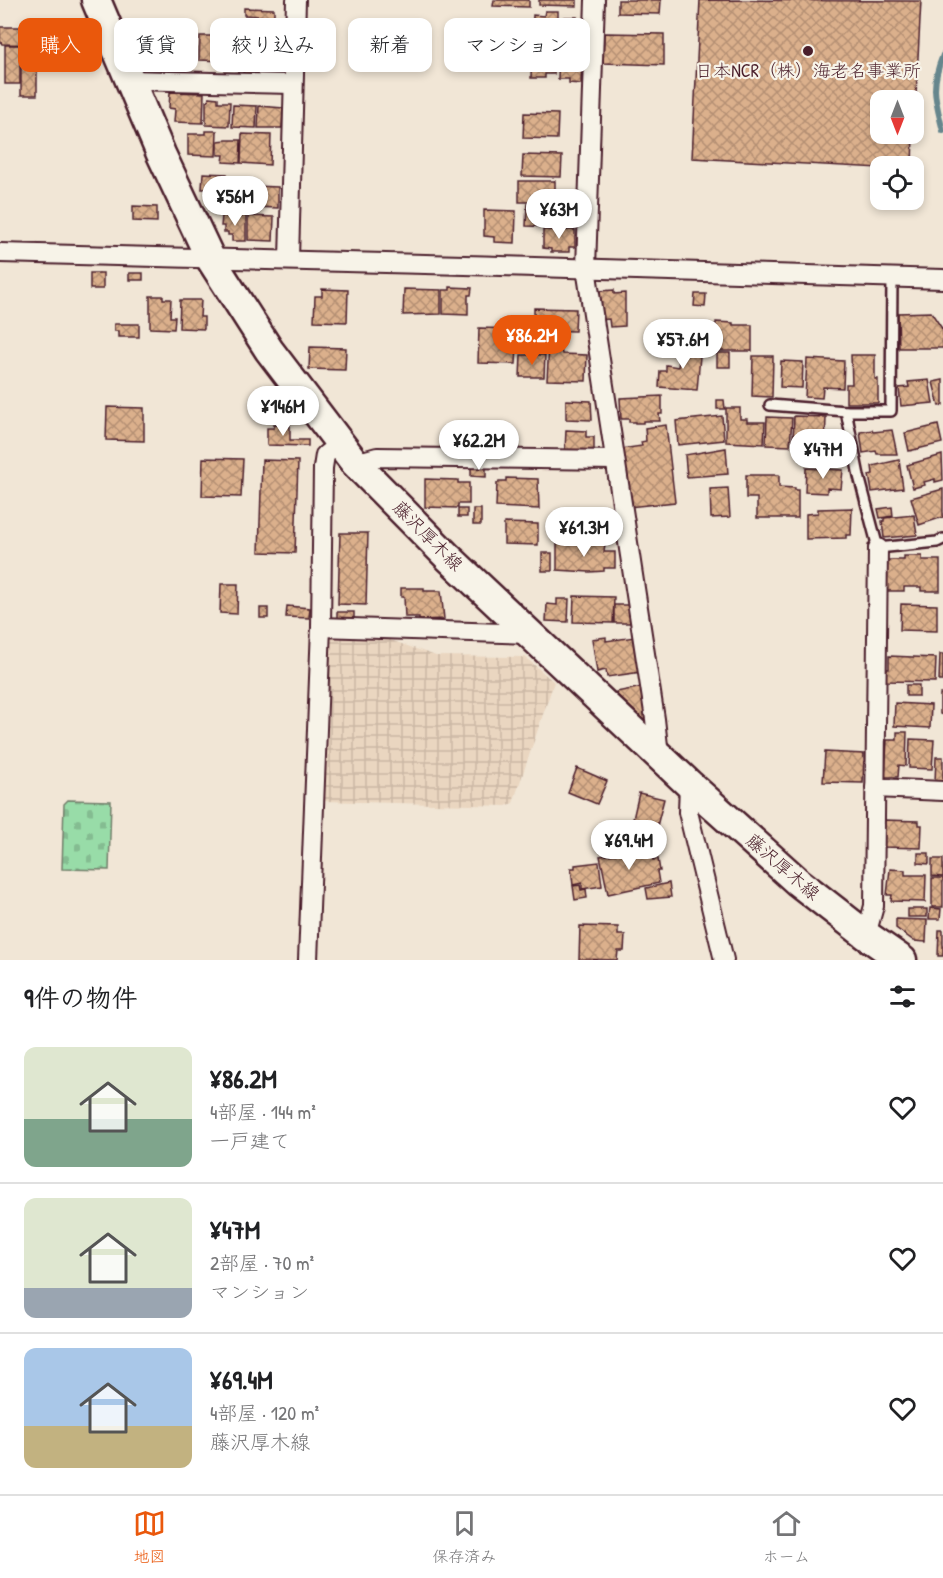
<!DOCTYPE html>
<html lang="ja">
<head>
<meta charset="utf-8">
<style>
  :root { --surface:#fff; --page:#f6f6f6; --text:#202124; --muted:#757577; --line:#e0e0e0; --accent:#ea580c }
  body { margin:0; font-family:"Patrick Hand","Klee One",sans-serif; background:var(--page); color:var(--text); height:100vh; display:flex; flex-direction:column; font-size:22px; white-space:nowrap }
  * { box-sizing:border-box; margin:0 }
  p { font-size:20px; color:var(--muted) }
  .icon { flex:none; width:33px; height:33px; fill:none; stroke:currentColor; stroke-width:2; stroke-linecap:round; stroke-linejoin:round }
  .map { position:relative; height:960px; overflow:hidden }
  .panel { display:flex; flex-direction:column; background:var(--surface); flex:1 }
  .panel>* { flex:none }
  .top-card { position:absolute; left:18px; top:18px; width:600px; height:54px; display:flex; gap:12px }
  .needle { width:39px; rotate:180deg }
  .fabs { position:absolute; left:870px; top:90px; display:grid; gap:12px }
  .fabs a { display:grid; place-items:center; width:54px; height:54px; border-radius:12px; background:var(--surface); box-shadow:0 3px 9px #0003; font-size:30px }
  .price { position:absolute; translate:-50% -51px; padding:0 14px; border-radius:21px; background:#fff; color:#222; font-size:20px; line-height:39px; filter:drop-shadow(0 2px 3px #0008) }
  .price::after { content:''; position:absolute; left:50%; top:36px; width:18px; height:14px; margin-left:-9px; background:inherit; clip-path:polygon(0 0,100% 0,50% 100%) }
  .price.current { background:var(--accent); color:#fff }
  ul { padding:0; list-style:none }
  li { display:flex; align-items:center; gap:18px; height:150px; padding:0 24px }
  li+li { border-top:2px solid var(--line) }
  li span { display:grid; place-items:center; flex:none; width:168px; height:120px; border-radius:12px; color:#555 }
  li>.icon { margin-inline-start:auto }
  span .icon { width:72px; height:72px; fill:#fffc; stroke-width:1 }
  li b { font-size:26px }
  h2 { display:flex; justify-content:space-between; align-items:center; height:72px; padding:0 24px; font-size:26px }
  .pill { padding:0 21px; border-radius:12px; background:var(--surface); box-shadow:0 3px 9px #0003; font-size:21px; line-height:54px }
  .pill.current { background:var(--accent); color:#fff }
  .tab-bar { display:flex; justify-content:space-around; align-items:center; height:84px; border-top:2px solid var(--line); background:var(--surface); font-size:16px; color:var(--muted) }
  .tab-bar a { display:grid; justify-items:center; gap:3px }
  .tab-bar .current { color:var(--accent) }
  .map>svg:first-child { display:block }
</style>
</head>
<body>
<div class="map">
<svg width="943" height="960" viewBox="0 0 943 960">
  <defs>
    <pattern id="industrial-grid" width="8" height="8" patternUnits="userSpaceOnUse" patternTransform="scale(1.5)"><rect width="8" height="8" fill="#ead6c0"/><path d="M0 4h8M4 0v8" fill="none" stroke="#cab7a5"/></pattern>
    <pattern id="cemetery-stones" width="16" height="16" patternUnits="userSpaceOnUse" patternTransform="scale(1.5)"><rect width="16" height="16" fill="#98dca8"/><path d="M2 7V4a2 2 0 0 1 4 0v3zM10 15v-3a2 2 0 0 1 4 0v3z" fill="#84bc91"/></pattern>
    <pattern id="building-cross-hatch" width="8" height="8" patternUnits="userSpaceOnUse" patternTransform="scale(1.5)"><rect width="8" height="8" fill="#dbb08c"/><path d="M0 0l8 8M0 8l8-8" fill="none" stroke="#b48f73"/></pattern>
  </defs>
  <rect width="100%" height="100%" fill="#f1e6d6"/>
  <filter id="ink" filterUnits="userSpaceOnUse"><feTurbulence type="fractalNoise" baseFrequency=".0167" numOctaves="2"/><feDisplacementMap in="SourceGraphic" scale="12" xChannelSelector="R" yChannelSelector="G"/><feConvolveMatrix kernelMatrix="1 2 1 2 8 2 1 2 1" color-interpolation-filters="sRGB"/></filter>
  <g filter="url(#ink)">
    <!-- industrial -->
    <path fill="url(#industrial-grid)" d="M376,635L436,656L525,657L554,682L513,803L506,806L323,801L327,636Z"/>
    <!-- cemetery -->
    <path fill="url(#cemetery-stones)" stroke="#717e6a" stroke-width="1.5" d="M68,800L111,801L109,870L62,869L64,804Z"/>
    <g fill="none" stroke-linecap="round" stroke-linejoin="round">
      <!-- stream -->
      <path stroke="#66868d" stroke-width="6" d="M943,55C930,87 935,98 943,131"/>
    </g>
    <!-- building -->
    <g fill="url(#building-cross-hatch)" stroke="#4a1f2b" stroke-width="1.5">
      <path d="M494,0H529V7L493,6Z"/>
      <path d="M539,0H577V6L539,5Z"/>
      <path d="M618,0H661L660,14L618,13Z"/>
      <path d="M700,0L921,1L914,132V100H880V134H913L912,166H880V168L692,158Z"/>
      <path d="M244,8L274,9V17L244,15Z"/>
      <path d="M545,11H558V21L564,22V17H577V36L532,34L533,15L544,16Z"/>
      <path d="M230,20L283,21L281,77L243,78L245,37L230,36Z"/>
      <path d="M0,27H36V30H40V37H37V45L2,44L0,41Z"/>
      <path d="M604,33L664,34V65L603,63Z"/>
      <path d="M154,36L161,37V47H153Z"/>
      <path d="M200,36H227L226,61L199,60Z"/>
      <rect x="5" y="45" width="15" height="39"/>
      <path d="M532,45L555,49L554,74H545V78H531Z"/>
      <rect x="21" y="46" width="16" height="49"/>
      <path d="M164,47L197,48L196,61H191V66H186V70L163,69Z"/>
      <path d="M559,51L582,52L581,84L569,83V79H558Z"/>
      <path d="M170,92L204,93L203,123L174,122L175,109L169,108Z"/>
      <path d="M209,97L218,98V102H230L229,126L206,125V101H208Z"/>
      <path d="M233,105L257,106L256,128L232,127Z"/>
      <path d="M259,106L283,108L282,128H258Z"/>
      <path d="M524,113L558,114L557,139L523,138Z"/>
      <path d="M206,131H217L216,156L188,155V134H206Z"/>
      <path d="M242,134L271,135L270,165L241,163Z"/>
      <path d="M227,140H241L240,163L223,162L224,155H218V141Z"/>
      <path d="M523,155L562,156L561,177L522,176Z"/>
      <path d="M203,173L227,174L226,206H209L210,189H202Z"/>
      <path d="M229,179L251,180L250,207L228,206Z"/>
      <rect x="519" y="181" width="36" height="21"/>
      <path d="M253,186L278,187V208L253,207Z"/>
      <path d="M527,204L555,205V214H558V227L526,226Z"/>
      <path d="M133,206L157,207V222L133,221Z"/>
      <path d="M484,210L516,211L515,243L494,242V237L484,236Z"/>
      <path d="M222,216H246V241H232V235H228V232H224V226H221Z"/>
      <path d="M248,216L274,217L273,241L248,240Z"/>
      <path d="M543,230H575V247H569V252H551V249L543,248Z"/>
      <rect x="90" y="273" width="13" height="16"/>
      <rect x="129" y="273" width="14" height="7"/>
      <path d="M450,287L472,288L471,295H468V315L443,314V290H450Z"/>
      <path d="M322,289L348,290L347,322L314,321L315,296H322Z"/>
      <path d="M404,289L441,290V314L403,315Z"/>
      <path d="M614,290V294L625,293V326L610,327L609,319L600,320L599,291Z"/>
      <path d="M695,294H706L705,307L694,306Z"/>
      <path d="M150,296H163V299H171L170,317H175L174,329L150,328Z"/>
      <path d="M180,300H201L200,317H204V329L179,328Z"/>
      <path d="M534,308L576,309L575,331L534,330Z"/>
      <path d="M931,312L943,330V348H899L898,313Z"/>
      <path d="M716,322L733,323V325H752V351H712L713,325H716Z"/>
      <path d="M114,324H139V337H118V331H114Z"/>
      <path d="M479,328L518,329L516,364L478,363Z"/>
      <path d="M549,344H560L562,354L587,355L586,381L547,380Z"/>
      <path d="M681,344L701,345L697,390L659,387L660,371H666V365L678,367Z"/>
      <path d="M310,347L346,348L345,370L309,369Z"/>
      <rect x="717" y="353" width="13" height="14"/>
      <path d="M521,355H545L544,377H520Z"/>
      <path d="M851,355H875V379H878V403H846V384H852Z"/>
      <path d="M753,356H773L772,397L752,396Z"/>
      <path d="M807,359L844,361L843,388L823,387L822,398L805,397Z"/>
      <path d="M781,361L803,362L802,388L780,387Z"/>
      <path d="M929,380L933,403L901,406L899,388L909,387L908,382Z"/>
      <path d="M943,380V405L939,406L933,382Z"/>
      <path d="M662,396V414H659L660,421H643V423H635V422H629V419H621L620,398Z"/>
      <path d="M566,400L591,401L592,420L566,419Z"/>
      <path d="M717,400H724L725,409H717Z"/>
      <path d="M259,401L272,405L270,417L257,416Z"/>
      <path d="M107,407L144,408V441L106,440Z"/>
      <path d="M726,408H740V419H747V422H765L764,444L726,442Z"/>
      <path d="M722,416L724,440L678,445L676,421Z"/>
      <path d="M794,416L826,417L825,447L804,446V440H793Z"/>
      <path d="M767,417L792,418L790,446L766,445Z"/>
      <path d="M274,425L290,426V440H308V446L267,445V428H274Z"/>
      <path d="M666,425L675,502L629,507L622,449L642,446L641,442L646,441L645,428Z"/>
      <path d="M938,425L942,443L909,451L905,433Z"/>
      <path d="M566,430L586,431V437H594V452L565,451Z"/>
      <path d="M872,430L873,432L892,430L897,454H877L876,451L863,453L860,432Z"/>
      <path d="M726,448L728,474L687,477L685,455Z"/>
      <path d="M942,455L943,480L935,482V479L924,482L925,485L913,488L907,465Z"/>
      <path d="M203,458L243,459L241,497L202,496Z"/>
      <path d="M262,460L298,461L295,553L259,552Z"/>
      <path d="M899,460L903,488L872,492L869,475L873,474L872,466Z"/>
      <path d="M471,466H486V477L471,476Z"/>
      <path d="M806,468L843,470L841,489L827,488V493L805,492Z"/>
      <path d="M746,475H779V487L795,488V490H798V518H757V498H746Z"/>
      <path d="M506,478L538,479L539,509L496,507L497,483H499V481H506Z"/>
      <path d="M425,479L458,480V483H469V504H458V508L425,507Z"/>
      <path d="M728,488L730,517L711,518L710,489Z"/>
      <path d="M943,489V517L919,525L911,498Z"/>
      <path d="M892,507L893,516L880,518L878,509Z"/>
      <path d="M852,508L851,535H846V538L806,539V514L818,513V509Z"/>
      <rect x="458" y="509" width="9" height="8"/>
      <rect x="473" y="509" width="8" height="16"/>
      <path d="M914,515L917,535L884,538L882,521H884V518Z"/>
      <path d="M504,523L538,524V545L504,544Z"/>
      <path d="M588,532L605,533L604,541L588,540Z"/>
      <path d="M340,533H368L366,605L338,604Z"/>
      <path d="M557,543L605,544L604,552H615V568H604V571L590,572L557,570Z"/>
      <rect x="542" y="553" width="10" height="18"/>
      <path d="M904,556H922V560H940V591H921V587H904V591H886L885,560H904Z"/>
      <path d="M221,584H238L237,614L220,613Z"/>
      <path d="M401,588H424V591H441L444,619L419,620V617H405L404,597H401Z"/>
      <path d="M574,596L614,597L613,623L573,622Z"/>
      <path d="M557,599H569L568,622L546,621L547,604L557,605Z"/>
      <path d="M901,604L937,605V631L900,630Z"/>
      <path d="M614,605H632L631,623H614Z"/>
      <path d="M287,606L310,608L309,618L286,617Z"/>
      <rect x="260" y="608" width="8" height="10"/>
      <path d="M337,612H354V620L337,619Z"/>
      <path d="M606,637V641L635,637L641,672L607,677L606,670L597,672L592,639Z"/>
      <path d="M940,654H943V681H939Z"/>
      <path d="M889,656L936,658L935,682L885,681L886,669H889Z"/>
      <rect x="906" y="685" width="13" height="11"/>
      <path d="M643,687L648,719L643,720L617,695L616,692Z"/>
      <path d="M940,694H943V715L940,714Z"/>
      <path d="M895,703L931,705L930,728L894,726Z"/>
      <path d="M897,732H907L906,766L899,765L898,777H885L887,740H897Z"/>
      <path d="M910,739L934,740L932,769L909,768Z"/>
      <path d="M825,752L864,754L863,783L823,782Z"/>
      <path d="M936,757H943V782H935Z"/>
      <path d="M577,768L607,781L597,804L568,792Z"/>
      <path d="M639,793L664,799L657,826L633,819Z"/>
      <path d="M883,820L919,821V825H922L921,848L882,847Z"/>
      <path d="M630,849L631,856L652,852L653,860L658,859L660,871H657L659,883L608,894L600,856L616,854V851Z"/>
      <path d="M918,853H929V864L918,863Z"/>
      <path d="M932,859H943V877L932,876Z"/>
      <path d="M599,862L602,886L582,889V883L573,885L571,868H575V865Z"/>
      <path d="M890,869L905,870V875H926L925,902L891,901L892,895H887Z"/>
      <rect x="932" y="878" width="11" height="29"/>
      <path d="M669,883L671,897L648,899L646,888Z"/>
      <path d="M580,885L581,890L586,889L587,898L575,900L573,886Z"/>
      <path d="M930,908L941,909L940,919H929Z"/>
      <rect x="908" y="909" width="19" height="8"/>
      <path d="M896,919L927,920L926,942L914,941L896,928Z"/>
      <path d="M580,926L618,927V935H625L624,951H618L617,960L579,959Z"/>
      <path d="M939,930H943V956H938Z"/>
    </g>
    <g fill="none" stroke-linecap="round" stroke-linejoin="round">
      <!-- lane casing -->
      <g stroke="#4a1f2b" stroke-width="14">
        <g id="lane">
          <path d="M892,277L891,411H846L859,476L878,548L937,542L943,539"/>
          <path d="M770,405L846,411"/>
        </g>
      </g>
      <!-- street casing -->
      <g stroke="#4a1f2b" stroke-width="22">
        <g id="street">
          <path d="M595,0L586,268L655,719L659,755"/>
          <path d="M129,80L293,84"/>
          <path d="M0,253C314,261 629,269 943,279"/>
          <path d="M289,259L296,0"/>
          <path d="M355,463L377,457L614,460"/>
          <path d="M321,627L529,634"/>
          <path d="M689,784L688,812L724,960"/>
          <path d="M875,788L943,791"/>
          <path d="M866,935L874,906L878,548"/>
          <path d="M308,960L321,627L323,468L325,455L340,443"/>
        </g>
      </g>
      <!-- primary casing -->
      <g stroke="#4a1f2b" stroke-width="33">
        <path id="primary" d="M96,0L161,154L210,258L269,350L355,463L448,557L689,784L798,882L866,935L902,960"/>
      </g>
      <!-- lane -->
      <use href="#lane" stroke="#f7f3e8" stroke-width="9"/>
      <!-- street -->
      <use href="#street" stroke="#f7f3e8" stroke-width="18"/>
      <!-- primary -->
      <use href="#primary" stroke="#f7f3e8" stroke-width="28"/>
    </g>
  </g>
  <!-- markers -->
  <circle fill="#4a1f2b" stroke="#f7f3e8" stroke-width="2" cx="808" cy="51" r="6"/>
  <g text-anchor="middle" stroke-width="4.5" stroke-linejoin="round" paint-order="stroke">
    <!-- poi labels -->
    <g font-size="18" fill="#4a1f2b" stroke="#f7f3e8">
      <text x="808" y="77">日本NCR（株）海老名事業所</text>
    </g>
    <!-- street labels -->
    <g font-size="18" fill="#4a1f2b" stroke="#f7f3e8">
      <text transform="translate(428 536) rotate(45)" y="6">藤沢厚木線</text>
      <text transform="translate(783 867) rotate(41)" y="6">藤沢厚木線</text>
    </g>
  </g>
</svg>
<div class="fabs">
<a><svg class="needle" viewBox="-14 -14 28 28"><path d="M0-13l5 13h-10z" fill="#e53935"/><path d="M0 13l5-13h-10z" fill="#757577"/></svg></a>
<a><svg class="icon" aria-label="locate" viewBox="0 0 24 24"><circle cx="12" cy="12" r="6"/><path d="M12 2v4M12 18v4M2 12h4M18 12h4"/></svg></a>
</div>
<b class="price" style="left:235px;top:227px">¥56M</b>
<b class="price" style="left:559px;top:240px">¥63M</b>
<b class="price current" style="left:532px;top:366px">¥86.2M</b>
<b class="price" style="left:683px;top:370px">¥57.6M</b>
<b class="price" style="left:283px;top:437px">¥146M</b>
<b class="price" style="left:479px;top:471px">¥62.2M</b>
<b class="price" style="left:823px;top:480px">¥47M</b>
<b class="price" style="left:584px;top:558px">¥61.3M</b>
<b class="price" style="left:629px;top:871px">¥69.4M</b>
<div class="top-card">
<a class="pill current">購入</a>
<a class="pill">賃貸</a>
<a class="pill">絞り込み</a>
<a class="pill">新着</a>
<a class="pill">マンション</a>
</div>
</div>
<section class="panel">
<h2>9件の物件<svg class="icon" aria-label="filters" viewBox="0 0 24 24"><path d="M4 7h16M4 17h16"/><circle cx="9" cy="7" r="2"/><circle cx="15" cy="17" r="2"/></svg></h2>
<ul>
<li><span style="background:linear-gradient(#dfe7d0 60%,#7fa58c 0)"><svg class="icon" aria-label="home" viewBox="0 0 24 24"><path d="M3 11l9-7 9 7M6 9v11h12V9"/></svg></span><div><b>¥86.2M</b><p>4部屋 · 144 m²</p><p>一戸建て</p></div><svg class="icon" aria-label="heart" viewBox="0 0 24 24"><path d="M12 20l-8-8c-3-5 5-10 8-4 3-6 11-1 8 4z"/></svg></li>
<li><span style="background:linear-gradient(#dfe7d0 75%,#9aa5b1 0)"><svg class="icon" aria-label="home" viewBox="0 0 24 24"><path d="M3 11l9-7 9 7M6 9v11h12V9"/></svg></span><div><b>¥47M</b><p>2部屋 · 70 m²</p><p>マンション</p></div><svg class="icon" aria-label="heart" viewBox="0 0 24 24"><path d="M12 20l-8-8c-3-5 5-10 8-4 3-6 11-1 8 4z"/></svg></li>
<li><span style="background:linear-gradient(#a9c7e8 65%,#c2b280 0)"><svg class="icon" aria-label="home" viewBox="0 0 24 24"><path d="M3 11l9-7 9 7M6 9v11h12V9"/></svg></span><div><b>¥69.4M</b><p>4部屋 · 120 m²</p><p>藤沢厚木線</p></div><svg class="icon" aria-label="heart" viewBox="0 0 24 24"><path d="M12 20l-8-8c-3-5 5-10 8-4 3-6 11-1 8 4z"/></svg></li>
</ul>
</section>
<nav class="tab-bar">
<a class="current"><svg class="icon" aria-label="map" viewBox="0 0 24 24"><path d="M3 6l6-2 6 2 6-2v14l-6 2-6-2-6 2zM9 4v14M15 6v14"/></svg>地図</a>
<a><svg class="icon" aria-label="saved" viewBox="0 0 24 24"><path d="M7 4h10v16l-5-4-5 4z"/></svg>保存済み</a>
<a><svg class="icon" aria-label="home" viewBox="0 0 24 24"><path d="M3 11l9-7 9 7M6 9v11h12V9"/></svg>ホーム</a>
</nav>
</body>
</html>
